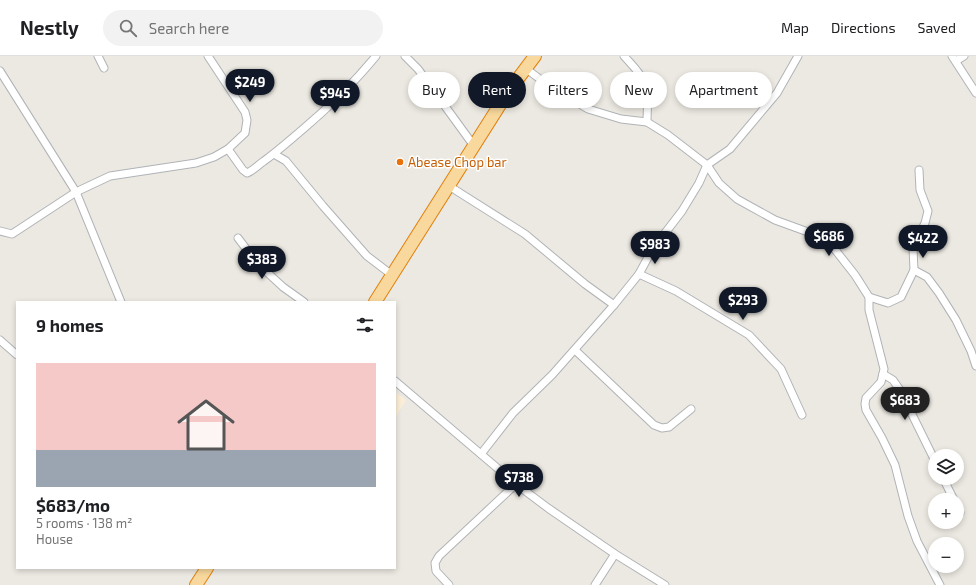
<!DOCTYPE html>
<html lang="en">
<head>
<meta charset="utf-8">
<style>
  :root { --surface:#fff; --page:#f2f2f2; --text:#202124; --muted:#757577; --line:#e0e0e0; --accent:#111827 }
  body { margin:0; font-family:"Exo 2",sans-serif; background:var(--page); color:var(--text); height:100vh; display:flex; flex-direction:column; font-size:15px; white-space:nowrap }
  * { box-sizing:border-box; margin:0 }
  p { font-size:13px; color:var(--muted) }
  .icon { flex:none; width:22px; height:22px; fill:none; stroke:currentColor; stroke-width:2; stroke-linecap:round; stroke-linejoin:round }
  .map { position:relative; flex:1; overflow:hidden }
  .details { position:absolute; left:16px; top:245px; width:380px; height:268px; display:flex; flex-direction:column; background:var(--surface); border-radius:0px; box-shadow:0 2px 6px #0003 }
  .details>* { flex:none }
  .top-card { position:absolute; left:408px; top:16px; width:380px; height:36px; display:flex; gap:8px }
  .buttons { position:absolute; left:928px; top:393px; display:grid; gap:8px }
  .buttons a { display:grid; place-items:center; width:36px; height:36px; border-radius:50%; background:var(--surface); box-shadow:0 2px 6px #0003; font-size:20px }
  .price { position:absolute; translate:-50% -34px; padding:0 9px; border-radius:14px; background:var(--accent); color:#fff; font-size:13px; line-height:26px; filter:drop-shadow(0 1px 2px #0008) }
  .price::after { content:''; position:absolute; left:50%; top:24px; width:12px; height:9px; margin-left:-6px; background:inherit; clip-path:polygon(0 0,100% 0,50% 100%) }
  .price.on { background:#222; color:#fff }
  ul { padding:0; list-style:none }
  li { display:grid; align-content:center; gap:8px; height:212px; padding:0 20px }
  li span { display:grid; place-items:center; height:124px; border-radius:0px; color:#555 }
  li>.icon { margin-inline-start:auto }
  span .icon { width:72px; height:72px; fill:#fffc; stroke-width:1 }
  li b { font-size:17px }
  h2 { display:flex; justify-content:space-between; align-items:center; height:48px; padding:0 20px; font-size:17px }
  .tag { padding:0 14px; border-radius:18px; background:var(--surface); box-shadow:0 2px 6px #0003; font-size:14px; line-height:36px }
  .tag.on { background:var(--accent); color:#fff }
  header { display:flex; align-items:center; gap:24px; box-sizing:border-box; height:56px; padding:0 20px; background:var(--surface); border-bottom:1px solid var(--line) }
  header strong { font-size:19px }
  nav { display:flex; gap:22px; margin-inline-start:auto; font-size:14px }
  .search { width:280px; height:36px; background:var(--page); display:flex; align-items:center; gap:10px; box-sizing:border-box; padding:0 14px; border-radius:22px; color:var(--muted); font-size:15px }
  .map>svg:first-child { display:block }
</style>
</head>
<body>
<header>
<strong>Nestly</strong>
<div class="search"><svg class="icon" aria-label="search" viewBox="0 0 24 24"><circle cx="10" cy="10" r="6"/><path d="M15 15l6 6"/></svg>Search here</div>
<nav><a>Map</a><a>Directions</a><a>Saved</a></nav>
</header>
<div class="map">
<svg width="976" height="529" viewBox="0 0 976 529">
  <rect width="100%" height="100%" fill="#ece9e2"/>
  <!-- commercial -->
  <path fill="#fbeed8" d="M395,336L406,344L395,362Z"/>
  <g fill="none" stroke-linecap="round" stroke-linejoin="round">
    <!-- minor casing -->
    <g stroke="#b0b3b7" stroke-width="9">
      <g id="minor">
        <path d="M98,0L104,12"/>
        <path d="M405,0L418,13L474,90"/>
        <path d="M624,0C631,8 641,17 645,28C649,39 647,54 647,66"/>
        <path d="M952,0L976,37"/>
        <path d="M956,5L964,0"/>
        <path d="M525,12L548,29L588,53L621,63L647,66L668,79L707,109L719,127L737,143L775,164L808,176L833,191L855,219L869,241V254L884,313L881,326L866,342L865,348L866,354L882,382L895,409L908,460L917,485L940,529"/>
        <path d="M0,15L76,136L121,246"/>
        <path d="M228,93L243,114L247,117C254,114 258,109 264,105C278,95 290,84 302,74C329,51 354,27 376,0"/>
        <path d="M274,98L286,105L323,150L367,200L392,219"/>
        <path d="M449,130L525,178L585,228L614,249"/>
        <path d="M0,175L12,178L76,136L110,120L196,107L214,101L228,93L245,77L247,64L245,56L208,0"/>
        <path d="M238,182L257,207L283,231L304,246"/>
        <path d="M914,214L927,221L939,237L956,264L971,295L976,310"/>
        <path d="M639,218L676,235L749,279L781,313L802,359"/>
        <path d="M869,241L888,247L901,241L914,214L913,192L925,167L928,155L920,134L919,114"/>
        <path d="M0,284L17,299"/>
        <path d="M575,294L654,369L662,372L669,371L691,353"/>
        <path d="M883,318L893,324L900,334L935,405"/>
        <path d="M395,325L516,428L548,452L615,498L665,529"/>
        <path d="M481,398L513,357L552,319L614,249L639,218L652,194L682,155L699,127L707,109L730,93L777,37L798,0"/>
        <path d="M943,422L954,444"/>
        <path d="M957,451L960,457"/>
        <path d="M449,529L436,515L435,507L439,500L516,428"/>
        <path d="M595,529L615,498"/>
      </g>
    </g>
    <!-- trunk casing -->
    <g stroke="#e0810e" stroke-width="14">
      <g id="trunk">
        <path d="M375,246L508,36L535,0"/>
        <path d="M196,529L207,512"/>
      </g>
    </g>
    <!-- minor -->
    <use href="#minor" stroke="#fff" stroke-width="7"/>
    <!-- trunk -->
    <use href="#trunk" stroke="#f8d89c" stroke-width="12"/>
  </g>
  <!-- markers -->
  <circle fill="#e8710a" stroke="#fff" stroke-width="1.5" cx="400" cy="106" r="4"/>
  <g text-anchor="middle" stroke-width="3" stroke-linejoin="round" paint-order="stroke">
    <!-- food labels -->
    <g font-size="13" fill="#c56008" stroke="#fff" text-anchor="start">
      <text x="408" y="111">Abease Chop bar</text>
    </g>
  </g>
</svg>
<div class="buttons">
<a><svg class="icon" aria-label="layers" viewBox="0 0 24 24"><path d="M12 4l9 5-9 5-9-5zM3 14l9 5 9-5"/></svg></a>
<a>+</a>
<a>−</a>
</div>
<b class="price" style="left:250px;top:47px">$249</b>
<b class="price" style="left:335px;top:58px">$945</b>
<b class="price" style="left:829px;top:201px">$686</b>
<b class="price" style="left:923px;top:203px">$422</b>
<b class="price" style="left:655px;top:209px">$983</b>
<b class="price" style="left:262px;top:224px">$383</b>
<b class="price" style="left:743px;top:265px">$293</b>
<b class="price on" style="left:905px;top:365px">$683</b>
<b class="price" style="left:519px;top:442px">$738</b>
<div class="top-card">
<a class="tag">Buy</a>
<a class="tag on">Rent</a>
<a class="tag">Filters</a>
<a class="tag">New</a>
<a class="tag">Apartment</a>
</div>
<section class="details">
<h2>9 homes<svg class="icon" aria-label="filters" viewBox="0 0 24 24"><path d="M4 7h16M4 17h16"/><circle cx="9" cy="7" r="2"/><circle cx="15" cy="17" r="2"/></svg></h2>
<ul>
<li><span style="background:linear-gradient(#f6c9c9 70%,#9aa5b1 0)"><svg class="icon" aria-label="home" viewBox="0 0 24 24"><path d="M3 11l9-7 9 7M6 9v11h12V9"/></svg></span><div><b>$683/mo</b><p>5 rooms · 138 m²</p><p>House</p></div></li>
</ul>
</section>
</div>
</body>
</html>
